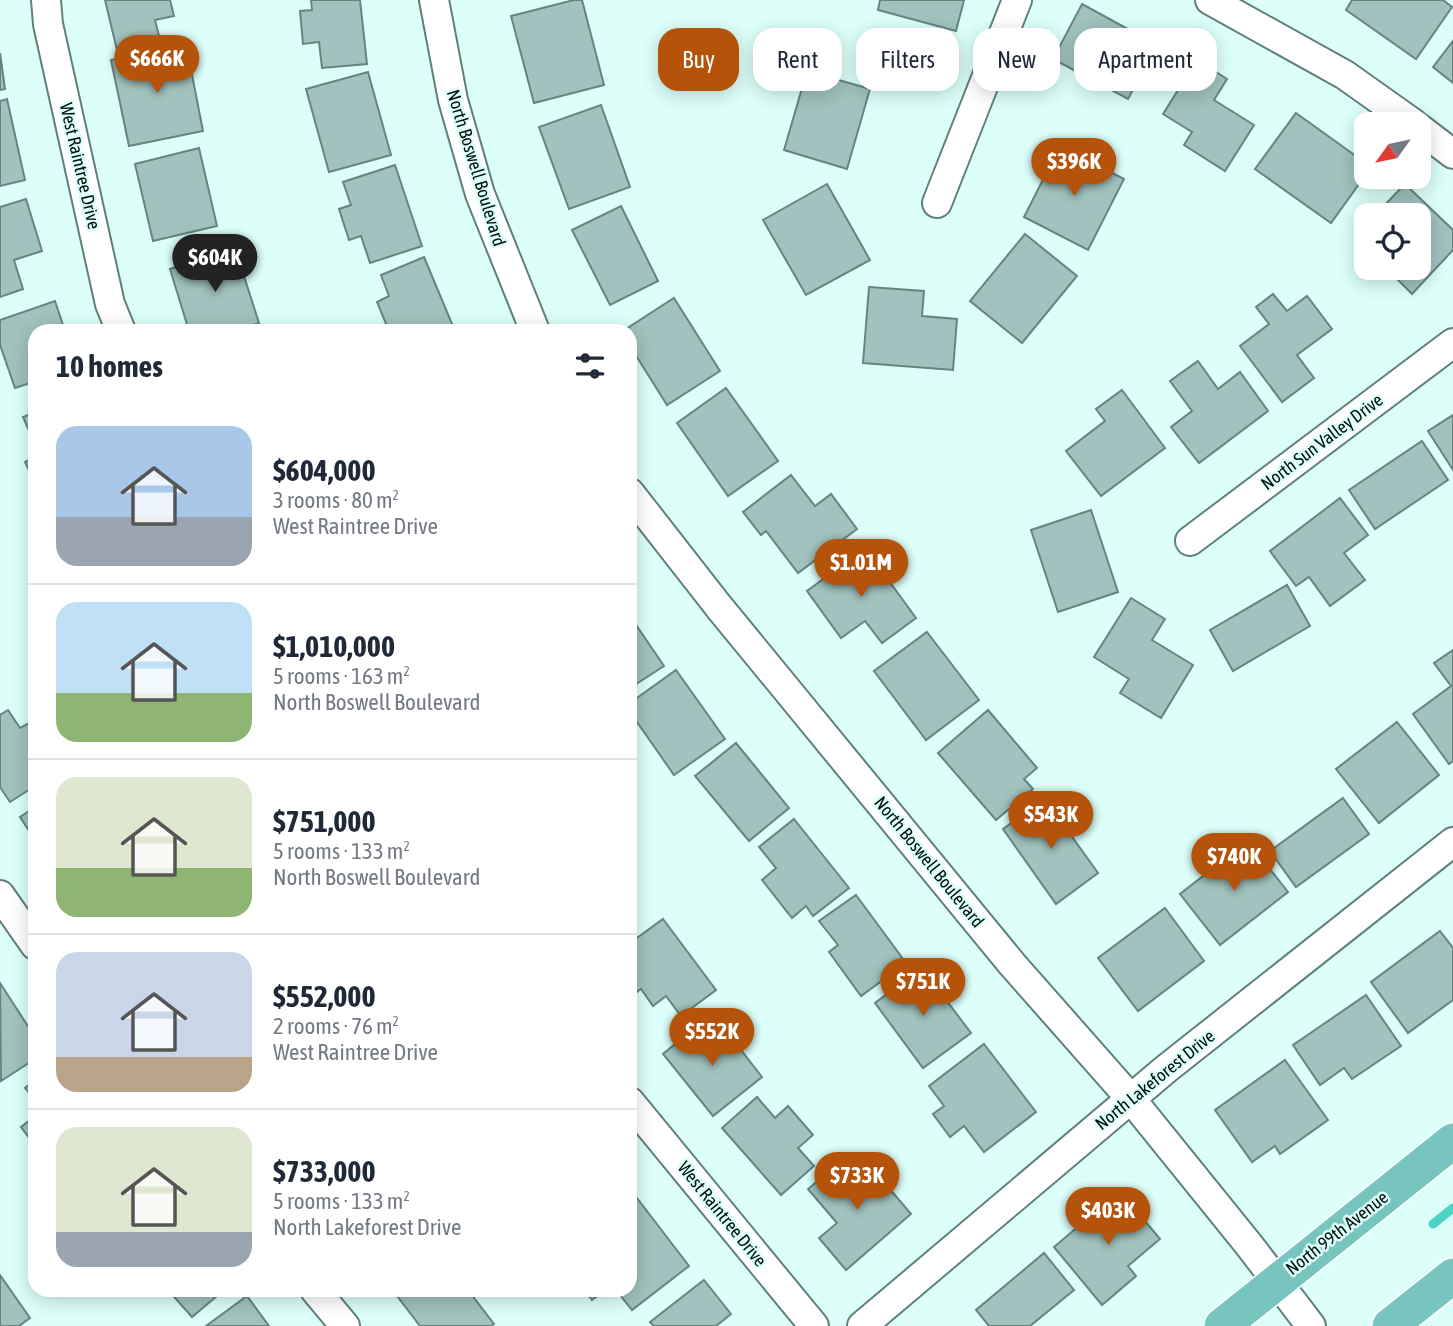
<!DOCTYPE html>
<html lang="en">
<head>
<meta charset="utf-8">
<style>
  :root { --surface:#fff; --page:#f2f2f3; --text:#1f2937; --muted:#747a83; --line:#e0e1e3; --accent:#b45309 }
  body { margin:0; font-family:"Asap Condensed",sans-serif; background:var(--page); color:var(--text); height:100vh; display:flex; flex-direction:column; font-size:26px; white-space:nowrap }
  * { box-sizing:border-box; margin:0 }
  p { font-size:23px; color:var(--muted) }
  .icon { flex:none; width:38px; height:38px; fill:none; stroke:currentColor; stroke-width:2; stroke-linecap:round; stroke-linejoin:round }
  .map { position:relative; flex:1; overflow:hidden }
  .drawer { position:absolute; left:28px; top:324px; width:609px; height:973px; display:flex; flex-direction:column; background:var(--surface); border-radius:21px; box-shadow:0 4px 18px #0003 }
  .drawer>* { flex:none }
  .banner { position:absolute; left:658px; top:28px; width:665px; height:63px; display:flex; gap:14px }
  .needle { width:46px; rotate:237deg }
  .fabs { position:absolute; left:1354px; top:112px; display:grid; gap:14px }
  .fabs a { display:grid; place-items:center; width:77px; height:77px; border-radius:14px; background:var(--surface); box-shadow:0 4px 18px #0003; font-size:35px }
  .price { position:absolute; translate:-50% -60px; padding:0 16px; border-radius:24px; background:var(--accent); color:#fff; font-size:23px; line-height:46px; filter:drop-shadow(0 2px 4px #0008) }
  .price::after { content:''; position:absolute; left:50%; top:42px; width:21px; height:16px; margin-left:-10px; background:inherit; clip-path:polygon(0 0,100% 0,50% 100%) }
  .price.current { background:#222; color:#fff }
  ul { padding:0; list-style:none }
  li { display:flex; align-items:center; gap:21px; height:175px; padding:0 28px }
  li+li { border-top:2px solid var(--line) }
  li span { display:grid; place-items:center; flex:none; width:196px; height:140px; border-radius:21px; color:#555 }
  li>.icon { margin-inline-start:auto }
  span .icon { width:84px; height:84px; fill:#fffc; stroke-width:1 }
  li b { font-size:30px }
  h2 { display:flex; justify-content:space-between; align-items:center; height:84px; padding:0 28px; font-size:30px }
  .pill { padding:0 24px; border-radius:21px; background:var(--surface); box-shadow:0 4px 18px #0003; font-size:24px; line-height:63px }
  .pill.current { background:var(--accent); color:#fff }
  .map>svg:first-child { display:block }
</style>
</head>
<body>
<div class="map">
<svg width="1453" height="1326" viewBox="0 0 1453 1326">
  <rect width="100%" height="100%" fill="#dcfffa"/>
  <g fill="none" stroke-linecap="round" stroke-linejoin="round">
    <!-- stream -->
    <path stroke="#4dd2c6" stroke-width="9" d="M1433,1224L1453,1208"/>
  </g>
  <!-- building -->
  <g fill="#a1c2be" stroke="#658581" stroke-width="2">
    <path d="M105,0H170L174,16L155,20L160,40L117,50Z"/>
    <path d="M311,0H360L367,64L322,68L319,42L303,44L300,11L312,10Z"/>
    <path d="M574,0H582L604,85L534,103L511,16Z"/>
    <path d="M880,0H964L956,31L878,10Z"/>
    <path d="M1352,0H1443L1452,7L1416,59L1346,10Z"/>
    <path d="M1082,4L1157,45L1128,99L1053,59Z"/>
    <path d="M1453,41V83L1433,67Z"/>
    <path d="M186,44L203,131L129,146L111,60Z"/>
    <path d="M0,53L5,89L0,90Z"/>
    <path d="M1197,60L1227,79L1214,100L1254,125L1225,171L1184,145L1192,132L1163,114Z"/>
    <path d="M807,71L870,89L847,169L784,150Z"/>
    <path d="M368,72L391,155L329,172L306,89Z"/>
    <path d="M7,99L25,180L0,186V101Z"/>
    <path d="M601,105L630,187L569,209L539,127Z"/>
    <path d="M1296,113L1367,164V173L1331,223L1255,169Z"/>
    <path d="M1060,146L1124,179L1088,250L1024,217Z"/>
    <path d="M199,148L217,226L153,241L135,164Z"/>
    <path d="M395,165L422,246L370,263L361,236L349,240L339,209L351,205L343,182Z"/>
    <path d="M827,184L870,260L806,295L763,220Z"/>
    <path d="M1405,184L1453,230V250L1412,294L1386,268H1419V215H1375Z"/>
    <path d="M26,199L42,251L14,260L23,289L0,297V207Z"/>
    <path d="M621,206L658,281L610,305L572,230Z"/>
    <path d="M1025,234L1077,276L1022,343L970,301Z"/>
    <path d="M235,248L259,323L235,331H189L170,269Z"/>
    <path d="M424,257L455,331H389L377,302L389,296L381,275Z"/>
    <path d="M869,287L924,291L922,316L957,319L953,370L863,363Z"/>
    <path d="M1273,294L1287,311L1307,296L1332,329L1297,355L1314,378L1282,402L1240,346L1269,324L1256,307Z"/>
    <path d="M674,298L720,371L667,405L630,346V331H623Z"/>
    <path d="M55,301L65,331H35V388L33,382L15,388L0,345V320Z"/>
    <path d="M1198,361L1218,389L1240,372L1268,411L1199,463L1171,427L1192,411L1170,381Z"/>
    <path d="M726,388L778,461L728,496L677,423Z"/>
    <path d="M1122,390L1165,448L1101,496L1066,451L1105,421L1096,409Z"/>
    <path d="M35,412V444L23,417Z"/>
    <path d="M1453,415V470L1428,431Z"/>
    <path d="M1422,441L1448,480L1375,529L1349,490Z"/>
    <path d="M35,457V483L25,462Z"/>
    <path d="M791,475L815,506L831,494L857,529L798,573L766,531L761,535L743,512Z"/>
    <path d="M1340,498L1368,535L1344,553L1365,580L1330,606L1309,577L1296,586L1270,551Z"/>
    <path d="M1091,510L1118,592L1058,612L1031,530Z"/>
    <path d="M865,548L916,618L882,643L865,621L841,638L807,591Z"/>
    <path d="M1287,585L1310,626L1233,671L1210,630Z"/>
    <path d="M1131,598L1165,619L1152,640L1193,665L1161,718L1120,693L1129,679L1094,657Z"/>
    <path d="M630,616L664,666L630,688Z"/>
    <path d="M927,632L979,700L926,740L874,671Z"/>
    <path d="M1453,650V761L1449,764L1413,714L1451,686L1434,663Z"/>
    <path d="M676,670L725,739L674,775L630,712V703Z"/>
    <path d="M8,710L20,728L35,720V786L10,802L0,787V715Z"/>
    <path d="M988,710L1037,768L1024,779L1033,789L996,820L938,753Z"/>
    <path d="M1397,722L1439,775L1379,823L1336,769Z"/>
    <path d="M736,743L789,808L749,841L695,776Z"/>
    <path d="M1343,798L1369,834L1296,887L1270,851Z"/>
    <path d="M1045,799L1098,873L1056,904L1003,829Z"/>
    <path d="M35,807V840L20,817Z"/>
    <path d="M794,819L849,888L813,916L806,906L792,918L762,880L776,868L759,847Z"/>
    <path d="M1248,841L1288,892L1220,945L1180,894Z"/>
    <path d="M856,895L906,963L861,996L829,952L838,945L819,921Z"/>
    <path d="M1165,908L1204,961L1138,1011L1098,958Z"/>
    <path d="M663,919L716,990L681,1016L666,996L653,1006L641,989L630,997V943Z"/>
    <path d="M1440,931L1453,948V1000L1408,1033L1371,982Z"/>
    <path d="M922,968L971,1033L923,1068L875,1003Z"/>
    <path d="M0,983L35,1037V1059L1,1081Z"/>
    <path d="M1366,995L1401,1046L1352,1079L1344,1068L1320,1085L1293,1045Z"/>
    <path d="M701,1023L716,1041L727,1032L762,1077L713,1116L663,1054Z"/>
    <path d="M984,1044L1036,1112L984,1152L964,1126L950,1137L933,1114L944,1106L929,1086Z"/>
    <path d="M1285,1060L1328,1120L1280,1154L1275,1146L1252,1162L1215,1110Z"/>
    <path d="M35,1080V1100L25,1088Z"/>
    <path d="M757,1097L775,1118L788,1106L813,1135L798,1148L814,1166L781,1195L722,1128Z"/>
    <path d="M35,1116V1146L21,1127Z"/>
    <path d="M840,1162L856,1181L871,1167L911,1214L846,1270L819,1238L837,1223L808,1189Z"/>
    <path d="M1120,1191L1160,1239L1128,1266L1136,1276L1102,1305L1054,1247Z"/>
    <path d="M637,1198L689,1266L632,1310L616,1290H630V1204Z"/>
    <path d="M1044,1253L1074,1290L1030,1326H989L976,1310Z"/>
    <path d="M0,1275L30,1318L19,1326H0Z"/>
    <path d="M704,1280L731,1314L716,1326H654L650,1322Z"/>
    <path d="M168,1290H224L192,1317Z"/>
    <path d="M397,1290H468L494,1324L491,1326H420L394,1292Z"/>
    <path d="M584,1290H606L592,1300Z"/>
    <path d="M247,1296L269,1326H206Z"/>
  </g>
  <g fill="none" stroke-linecap="round" stroke-linejoin="round">
    <!-- minor casing -->
    <g stroke="#60807c" stroke-width="32">
      <g id="minor">
        <path d="M46,0L48,24L110,304L121,331"/>
        <path d="M434,0L453,100L480,194L535,331"/>
        <path d="M1210,0L1345,75L1414,124"/>
        <path d="M1419,128L1453,154"/>
        <path d="M937,203L1017,0"/>
        <path d="M630,493L719,607L1012,964L1131,1099L1249,1245L1311,1326"/>
        <path d="M1190,541L1453,343"/>
        <path d="M0,895L35,945"/>
        <path d="M630,1102L814,1326"/>
        <path d="M315,1290L345,1326"/>
        <path d="M862,1326L1166,1069L1453,842"/>
      </g>
    </g>
    <!-- major casing -->
    <g stroke="#fff" stroke-width="38">
      <g id="major">
        <path d="M1222,1326L1453,1141"/>
        <path d="M1390,1326L1453,1276"/>
      </g>
    </g>
    <!-- minor -->
    <use href="#minor" stroke="#fff" stroke-width="28"/>
    <!-- major -->
    <use href="#major" stroke="#78c5bf" stroke-width="35"/>
  </g>
  <g text-anchor="middle" stroke-width="5" stroke-linejoin="round" paint-order="stroke">
    <!-- street labels -->
    <g font-size="18" fill="#040f0d" stroke="#dcfffa">
      <text transform="translate(80 166) rotate(77)" y="6">West Raintree Drive</text>
      <text transform="translate(476 168) rotate(73)" y="6">North Boswell Boulevard</text>
      <text transform="translate(1322 442) rotate(-37)" y="6">North Sun Valley Drive</text>
      <text transform="translate(929 862) rotate(51)" y="6">North Boswell Boulevard</text>
      <text transform="translate(1155 1080) rotate(-39)" y="6">North Lakeforest Drive</text>
      <text transform="translate(722 1214) rotate(51)" y="6">West Raintree Drive</text>
      <text transform="translate(1337 1233) rotate(-38)" y="6">North 99th Avenue</text>
    </g>
  </g>
</svg>
<div class="fabs">
<a><svg class="needle" viewBox="-14 -14 28 28"><path d="M0-13l5 13h-10z" fill="#e53935"/><path d="M0 13l5-13h-10z" fill="#747a83"/></svg></a>
<a><svg class="icon" aria-label="locate" viewBox="0 0 24 24"><circle cx="12" cy="12" r="6"/><path d="M12 2v4M12 18v4M2 12h4M18 12h4"/></svg></a>
</div>
<b class="price" style="left:157px;top:95px">$666K</b>
<b class="price" style="left:1074px;top:198px">$396K</b>
<b class="price current" style="left:215px;top:294px">$604K</b>
<b class="price" style="left:861px;top:599px">$1.01M</b>
<b class="price" style="left:1051px;top:851px">$543K</b>
<b class="price" style="left:1234px;top:893px">$740K</b>
<b class="price" style="left:923px;top:1018px">$751K</b>
<b class="price" style="left:712px;top:1068px">$552K</b>
<b class="price" style="left:857px;top:1212px">$733K</b>
<b class="price" style="left:1108px;top:1247px">$403K</b>
<div class="banner">
<a class="pill current">Buy</a>
<a class="pill">Rent</a>
<a class="pill">Filters</a>
<a class="pill">New</a>
<a class="pill">Apartment</a>
</div>
<section class="drawer">
<h2>10 homes<svg class="icon" aria-label="filters" viewBox="0 0 24 24"><path d="M4 7h16M4 17h16"/><circle cx="9" cy="7" r="2"/><circle cx="15" cy="17" r="2"/></svg></h2>
<ul>
<li><span style="background:linear-gradient(#a9c7e8 65%,#9aa5b1 0)"><svg class="icon" aria-label="home" viewBox="0 0 24 24"><path d="M3 11l9-7 9 7M6 9v11h12V9"/></svg></span><div><b>$604,000</b><p>3 rooms · 80 m²</p><p>West Raintree Drive</p></div></li>
<li><span style="background:linear-gradient(#bfe0f5 65%,#8fb573 0)"><svg class="icon" aria-label="home" viewBox="0 0 24 24"><path d="M3 11l9-7 9 7M6 9v11h12V9"/></svg></span><div><b>$1,010,000</b><p>5 rooms · 163 m²</p><p>North Boswell Boulevard</p></div></li>
<li><span style="background:linear-gradient(#dfe7d0 65%,#8fb573 0)"><svg class="icon" aria-label="home" viewBox="0 0 24 24"><path d="M3 11l9-7 9 7M6 9v11h12V9"/></svg></span><div><b>$751,000</b><p>5 rooms · 133 m²</p><p>North Boswell Boulevard</p></div></li>
<li><span style="background:linear-gradient(#c9d6e8 75%,#b9a48a 0)"><svg class="icon" aria-label="home" viewBox="0 0 24 24"><path d="M3 11l9-7 9 7M6 9v11h12V9"/></svg></span><div><b>$552,000</b><p>2 rooms · 76 m²</p><p>West Raintree Drive</p></div></li>
<li><span style="background:linear-gradient(#dfe7d0 75%,#9aa5b1 0)"><svg class="icon" aria-label="home" viewBox="0 0 24 24"><path d="M3 11l9-7 9 7M6 9v11h12V9"/></svg></span><div><b>$733,000</b><p>5 rooms · 133 m²</p><p>North Lakeforest Drive</p></div></li>
</ul>
</section>
</div>
</body>
</html>
